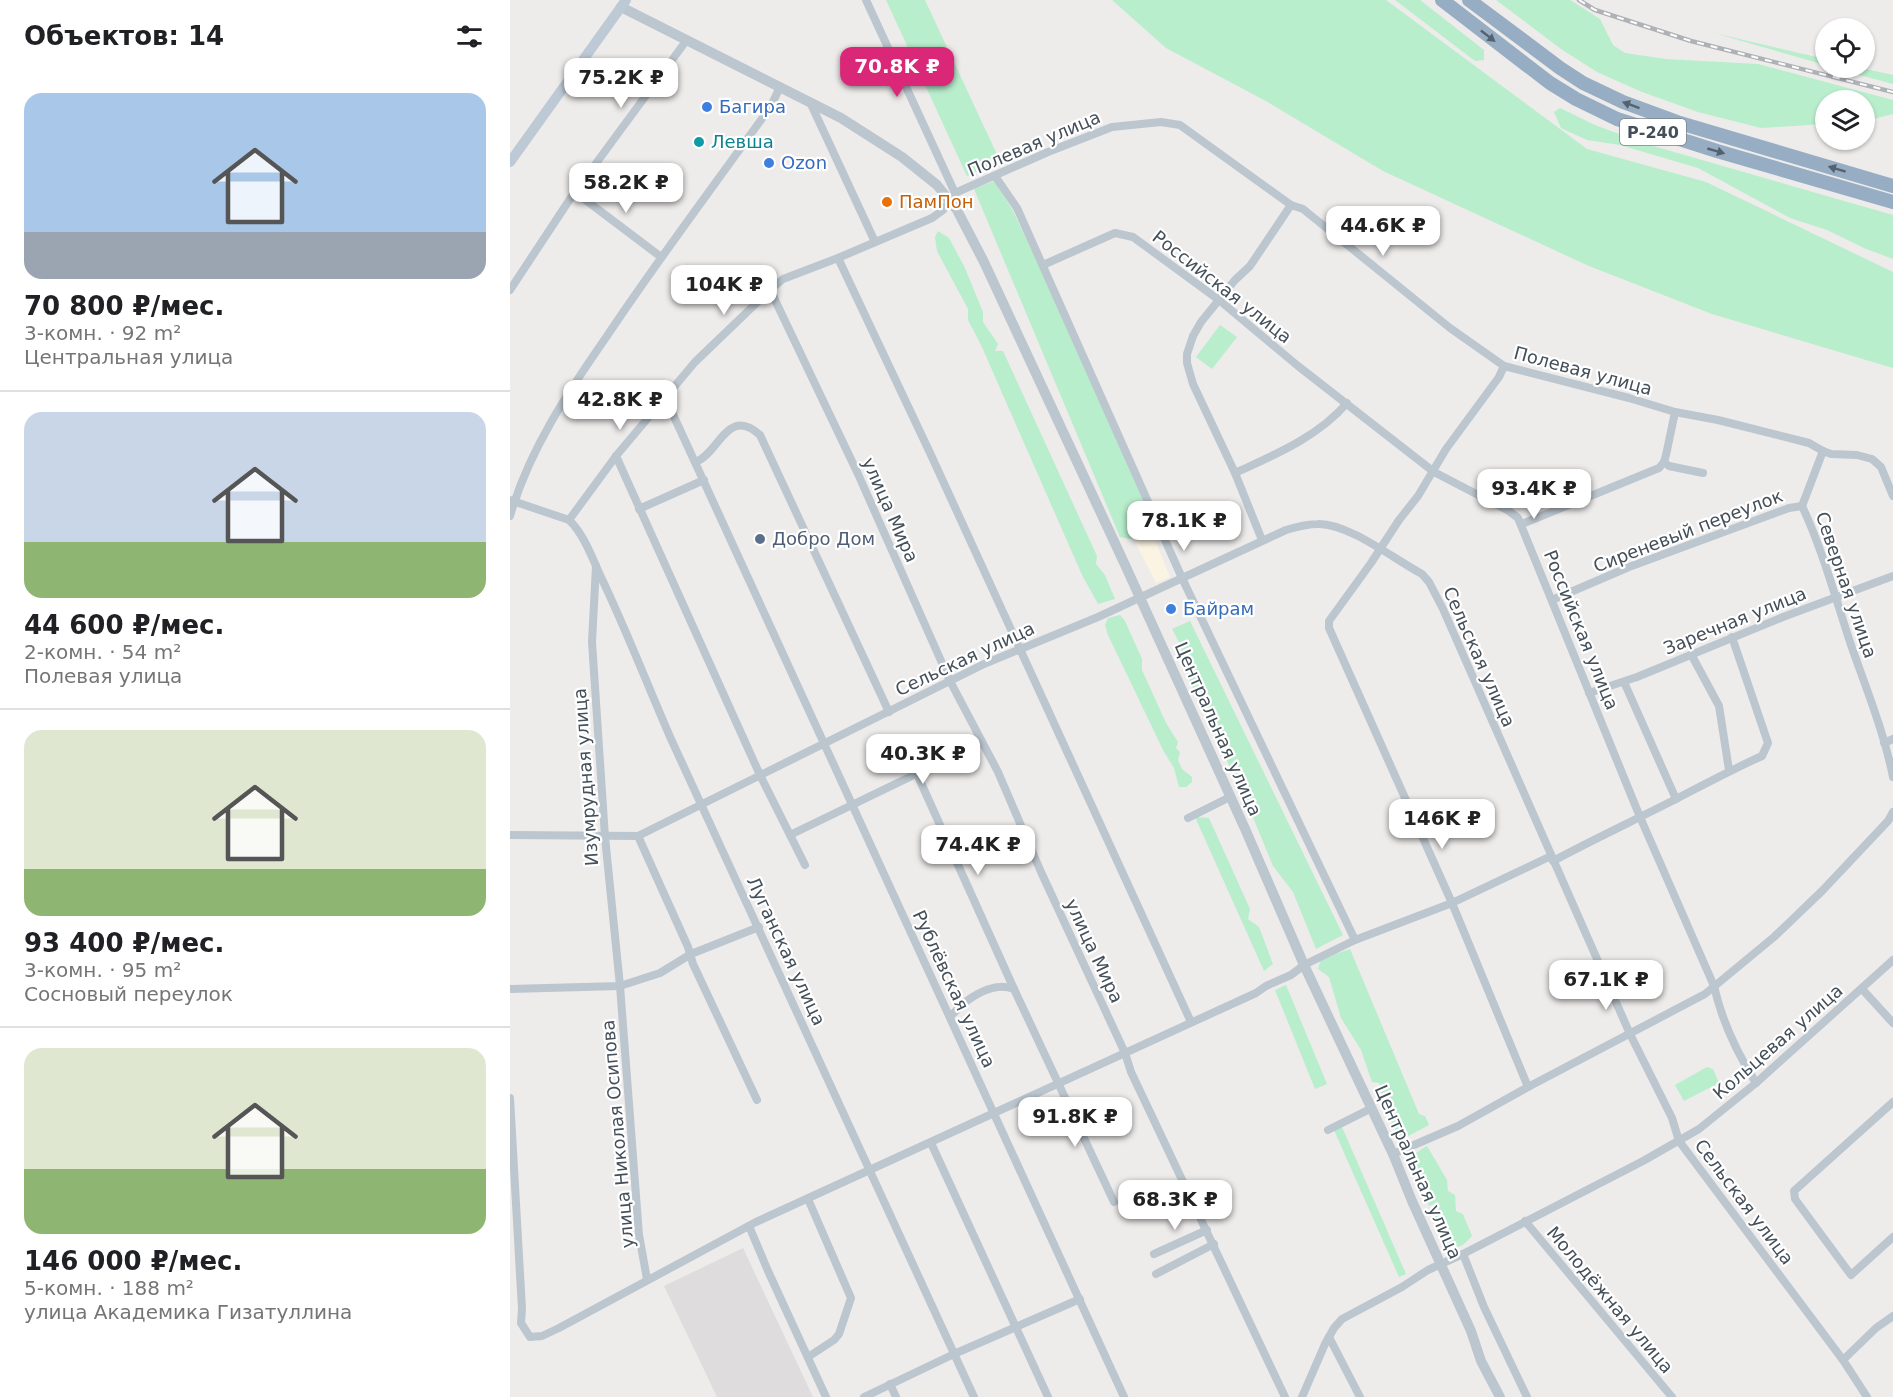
<!DOCTYPE html>
<html lang="ru">
<head>
<meta charset="utf-8">
<style>
  :root { --surface:#fff; --page:#f2f2f2; --text:#202124; --muted:#757577; --line:#e0e0e0; --accent:#db2777 }
  body { margin:0; font-family:"DejaVu Sans",sans-serif; background:var(--page); color:var(--text); height:100vh; display:flex; flex-direction:column; font-size:22px; white-space:nowrap }
  * { box-sizing:border-box; margin:0 }
  p { font-size:20px; color:var(--muted) }
  .icon { flex:none; width:33px; height:33px; fill:none; stroke:currentColor; stroke-width:2; stroke-linecap:round; stroke-linejoin:round }
  .map { position:relative; flex:1; overflow:hidden }
  .panel { display:flex; flex-direction:column; background:var(--surface); width:510px }
  .panel>* { flex:none }
  .controls { position:absolute; left:1305px; top:18px; display:grid; gap:12px }
  .controls a { display:grid; place-items:center; width:60px; height:60px; border-radius:50%; background:var(--surface); box-shadow:0 2px 4px #0004; font-size:30px }
  .price { position:absolute; translate:-50% -51px; padding:0 14px; border-radius:12px; background:#fff; color:#222; font-size:20px; line-height:39px; filter:drop-shadow(0 2px 3px #0008) }
  .price::after { content:''; position:absolute; left:50%; top:36px; width:18px; height:14px; margin-left:-9px; background:inherit; clip-path:polygon(0 0,100% 0,50% 100%) }
  .price.current { background:var(--accent); color:#fff }
  ul { padding:0; list-style:none }
  li { display:grid; align-content:center; gap:12px; height:318px; padding:0 24px }
  li+li { border-top:2px solid var(--line) }
  li span { display:grid; place-items:center; height:186px; border-radius:18px; color:#555 }
  li>.icon { margin-inline-start:auto }
  span .icon { width:108px; height:108px; fill:#fffc; stroke-width:1 }
  li b { font-size:26px }
  h2 { display:flex; justify-content:space-between; align-items:center; height:72px; padding:0 24px; font-size:26px }
  main { display:flex; flex:1; min-height:0 }
  .map>svg:first-child { display:block }
</style>
</head>
<body>
<main>
<section class="panel">
<h2>Объектов: 14<svg class="icon" aria-label="filters" viewBox="0 0 24 24"><path d="M4 7h16M4 17h16"/><circle cx="9" cy="7" r="2"/><circle cx="15" cy="17" r="2"/></svg></h2>
<ul>
<li><span style="background:linear-gradient(#a9c7e8 75%,#9aa5b1 0)"><svg class="icon" aria-label="home" viewBox="0 0 24 24"><path d="M3 11l9-7 9 7M6 9v11h12V9"/></svg></span><div><b>70 800 ₽/мес.</b><p>3-комн. · 92 m²</p><p>Центральная улица</p></div></li>
<li><span style="background:linear-gradient(#c9d6e8 70%,#8fb573 0)"><svg class="icon" aria-label="home" viewBox="0 0 24 24"><path d="M3 11l9-7 9 7M6 9v11h12V9"/></svg></span><div><b>44 600 ₽/мес.</b><p>2-комн. · 54 m²</p><p>Полевая улица</p></div></li>
<li><span style="background:linear-gradient(#dfe7d0 75%,#8fb573 0)"><svg class="icon" aria-label="home" viewBox="0 0 24 24"><path d="M3 11l9-7 9 7M6 9v11h12V9"/></svg></span><div><b>93 400 ₽/мес.</b><p>3-комн. · 95 m²</p><p>Сосновый переулок</p></div></li>
<li><span style="background:linear-gradient(#dfe7d0 65%,#8fb573 0)"><svg class="icon" aria-label="home" viewBox="0 0 24 24"><path d="M3 11l9-7 9 7M6 9v11h12V9"/></svg></span><div><b>146 000 ₽/мес.</b><p>5-комн. · 188 m²</p><p>улица Академика Гизатуллина</p></div></li>
</ul>
</section>
<div class="map">
<svg width="1383" height="1397" viewBox="0 0 1383 1397">
  <rect width="100%" height="100%" fill="#eeebeb"/>
  <!-- commercial -->
  <path fill="#fbf4e3" d="M643,535L660,577L646,583L625,542Z"/>
  <!-- education -->
  <path fill="#dfdcdd" d="M233,1248L303,1397H207L154,1286Z"/>
  <!-- green -->
  <g fill="#b8eecc">
    <path d="M376,0H415L490,161L457,176Z"/>
    <path d="M602,0H876L1077,149L1196,182L1383,272V368L1202,314L1079,266L873,171L754,100L656,48Z"/>
    <path d="M885,0H910L974,50V60L965,61Z"/>
    <path d="M986,0H1060L1090,19L1103,45L1115,53L1156,59L1248,64L1383,100V114L1355,121L1354,100H1316L1315,124L1251,128L1188,112L1132,92L1087,72L1051,49Z"/>
    <path d="M1204,33L1315,59V65Z"/>
    <path d="M1324,68H1351L1383,75V84Z"/>
    <path d="M1050,108L1085,125L1133,143L1383,215V259L1354,248L1317,230L1280,218L1188,168L1110,145L1077,140L1051,128L1044,112Z"/>
    <path d="M484,181L502,209L532,271L645,527L642,532L620,539L610,537L464,189Z"/>
    <path d="M428,231L439,238L455,268L473,312V322L488,344L485,351H493L587,556L586,564L595,575L605,599L588,604L572,575L471,345L458,320V309L427,251L425,237Z"/>
    <path d="M710,325L727,337L702,369L686,357Z"/>
    <path d="M610,615L615,621L632,659V670L656,723L668,742L666,748L670,752L668,760L672,769L682,777V782L676,787H669L664,768L653,750L598,635L595,625L598,618Z"/>
    <path d="M680,621L833,935L806,949L783,892L763,866L742,815L671,662L670,644L662,629Z"/>
    <path d="M685,817L699,818L740,909L738,919L749,927L763,964L754,971Z"/>
    <path d="M840,949L909,1114L915,1116L919,1125L891,1140L868,1097L872,1090L869,1083L862,1082L851,1050L831,1018L819,977L808,969L811,959Z"/>
    <path d="M776,985L817,1084L805,1089L765,990Z"/>
    <path d="M1197,1067L1203,1069L1209,1083L1174,1101L1165,1085Z"/>
    <path d="M832,1127L896,1274L889,1277L824,1130Z"/>
    <path d="M917,1146L937,1180L938,1191L945,1195L946,1211L953,1214L962,1236L953,1245L938,1250L921,1216L924,1209V1204L919,1206L910,1181L898,1158Z"/>
  </g>
  <g fill="none" stroke-linecap="round" stroke-linejoin="round">
    <!-- minor -->
    <g stroke="#bcc6ce" stroke-width="8">
      <path d="M300,102L365,242"/>
      <path d="M485,176L507,208L672,578L845,940"/>
      <path d="M65,192L151,257"/>
      <path d="M445,193L538,152L602,127L651,122L670,125L781,205L793,209L940,328L994,366L1119,398L1165,412L1208,420L1299,443L1313,451L1321,454L1347,455L1362,459L1371,467L1383,496"/>
      <path d="M328,258L421,455L681,1022"/>
      <path d="M533,265L605,233L623,237L709,300L788,366L924,472L999,511L1008,518L1130,817L1204,986C1212,1022 1227,1053 1246,1083"/>
      <path d="M261,289L265,300L348,474L440,681L488,772L531,872L615,1053L621,1072L775,1397"/>
      <path d="M0,290L62,196L176,41"/>
      <path d="M994,366L989,377L936,449L908,496L889,520L861,563L819,621V628L942,903L1018,1087"/>
      <path d="M155,397L614,1397"/>
      <path d="M106,456L250,775L295,865"/>
      <path d="M186,462C210,452 217,406 250,435L379,712"/>
      <path d="M1154,462L1159,466L1193,473"/>
      <path d="M725,473C764,455 808,437 837,403"/>
      <path d="M0,500L59,520C73,533 82,557 90,575C116,629 137,684 161,739L464,1397"/>
      <path d="M1292,506C1312,548 1326,600 1341,645C1356,688 1374,732 1383,777"/>
      <path d="M1292,506L1313,451"/>
      <path d="M129,509L194,480"/>
      <path d="M0,516C19,450 58,392 97,336C149,258 206,183 261,106L270,87"/>
      <path d="M59,520L106,456L185,362L261,289L273,279L328,258L422,218L433,210L445,193L356,0"/>
      <path d="M1012,524L1149,468L1154,462L1156,455L1165,412"/>
      <path d="M752,540L725,473L683,384L677,363V354L683,336L691,322L725,280L740,266L781,205"/>
      <path d="M86,566L82,642L95,837L110,986L129,1235L137,1279"/>
      <path d="M1042,600L1119,567L1279,508L1292,506"/>
      <path d="M1181,654L1209,706L1219,770"/>
      <path d="M1114,682L1166,799"/>
      <path d="M1079,693L1127,677L1273,617L1383,576"/>
      <path d="M1374,743L1383,739"/>
      <path d="M407,774L504,989"/>
      <path d="M678,818L720,797"/>
      <path d="M0,835L128,836L474,664L588,617L776,530C786,527 796,524 808,524C838,523 884,559 912,574L919,582L933,609L1120,1034L1162,1118L1169,1141L1333,1360L1357,1397"/>
      <path d="M280,835L472,742"/>
      <path d="M128,836L178,947L183,964L247,1100"/>
      <path d="M1043,861C1084,839 1125,820 1166,799C1195,784 1223,769 1252,756L1258,743L1222,637"/>
      <path d="M0,989L110,986L150,973L181,954L249,927"/>
      <path d="M1352,989L1383,1023"/>
      <path d="M440,1016C446,1012 449,1007 454,1003C467,993 487,982 504,989L604,1202"/>
      <path d="M0,1098L12,1309L11,1323L20,1337L32,1336L49,1328L246,1222L746,993L756,986L781,975L794,965L845,940L942,903L1041,856"/>
      <path d="M1383,1102L1284,1191L1285,1199L1341,1275L1383,1237"/>
      <path d="M818,1130L862,1108"/>
      <path d="M421,1143L538,1397"/>
      <path d="M883,1154L948,1126L1018,1087L1195,994L1264,937L1312,891L1378,821L1383,812"/>
      <path d="M1015,1221L1162,1397"/>
      <path d="M239,1226L258,1271L316,1397"/>
      <path d="M644,1254L697,1230"/>
      <path d="M953,1254L974,1307L1017,1397"/>
      <path d="M646,1274L704,1244"/>
      <path d="M819,1337L850,1397"/>
      <path d="M298,1357L324,1340L329,1334L341,1298L298,1199"/>
      <path d="M1333,1360L1366,1328L1383,1316"/>
      <path d="M380,1384L386,1397"/>
      <path d="M354,1397L444,1354L570,1299"/>
      <path d="M792,1397L815,1344L824,1328L832,1319L892,1287L918,1270L953,1254L1133,1161L1189,1129L1246,1083L1383,960"/>
    </g>
    <!-- tertiary -->
    <path stroke="#bcc6ce" stroke-width="10" d="M111,7L331,118L392,157L427,185L447,210L474,262L616,567L736,831L794,965L883,1154L902,1201L961,1331L971,1361L990,1397"/>
    <!-- secondary -->
    <path stroke="#bdc9d5" stroke-width="10" d="M0,162L116,0"/>
    <!-- trunk -->
    <g stroke="#96adc3" stroke-width="14">
      <path d="M932,0L1040,83L1066,99L1107,119L1207,151L1383,202"/>
      <path d="M959,0L1050,68L1073,83L1113,102L1170,123L1383,186"/>
    </g>
    <!-- rail casing -->
    <g stroke="#aeb1b6" stroke-width="4.5">
      <path id="rail" d="M1069,0L1085,10L1181,41L1383,92"/>
    </g>
    <!-- rail -->
    <use href="#rail" stroke="#fff" stroke-width="2" stroke-dasharray="7" stroke-linecap="butt"/>
  </g>
  <!-- one-way arrows -->
  <defs><path id="oneway-solid" d="M-6-.8H1V-3.2L6.5 0L1 3.2V.8H-6Z" transform="scale(1.5)"/></defs>
  <g fill="#54626e">
    <use href="#oneway-solid" transform="translate(978 36) rotate(38)"/>
    <use href="#oneway-solid" transform="translate(1121 105) rotate(-160)"/>
    <use href="#oneway-solid" transform="translate(1206 151) rotate(16)"/>
    <use href="#oneway-solid" transform="translate(1327 169) rotate(-163)"/>
  </g>
  <!-- markers -->
  <g fill="#3f7fe0" stroke="#fff" stroke-width="2">
    <circle cx="197" cy="107" r="6"/>
    <circle cx="259" cy="163" r="6"/>
    <circle cx="661" cy="609" r="6"/>
  </g>
  <circle fill="#0f9aa8" stroke="#fff" stroke-width="2" cx="189" cy="142" r="6"/>
  <circle fill="#e8710a" stroke="#fff" stroke-width="2" cx="377" cy="202" r="6"/>
  <circle fill="#5c6f8a" stroke="#fff" stroke-width="2" cx="250" cy="539" r="6"/>
  <g text-anchor="middle" stroke-width="4.5" stroke-linejoin="round" paint-order="stroke">
    <!-- shield labels -->
    <rect fill="#fff" stroke="#7c848b" stroke-width="1.5" x="1110" y="119" width="66" height="26" rx="4.5"/>
    <g font-size="16" font-weight="bold" fill="#444f59">
      <text x="1143" y="138">Р-240</text>
    </g>
    <!-- shop labels -->
    <g font-size="18" fill="#366cbe" stroke="#fff" text-anchor="start">
      <text x="209" y="113">Багира</text>
      <text x="271" y="169">Ozon</text>
      <text x="673" y="615">Байрам</text>
    </g>
    <!-- culture labels -->
    <g font-size="18" fill="#0d838f" stroke="#fff" text-anchor="start">
      <text x="201" y="148">Левша</text>
    </g>
    <!-- street labels -->
    <g font-size="18" fill="#444f59" stroke="#fff">
      <text transform="translate(524 144) rotate(-23)" y="6">Полевая улица</text>
      <text transform="translate(712 287) rotate(38)" y="6">Российская улица</text>
      <text transform="translate(1073 371) rotate(15)" y="6">Полевая улица</text>
      <text transform="translate(380 510) rotate(66)" y="6">улица Мира</text>
      <text transform="translate(1178 531) rotate(-21)" y="6">Сиреневый переулок</text>
      <text transform="translate(1336 585) rotate(71)" y="6">Северная улица</text>
      <text transform="translate(1225 621) rotate(-22)" y="6">Заречная улица</text>
      <text transform="translate(1071 630) rotate(68)" y="6">Российская улица</text>
      <text transform="translate(969 657) rotate(66)" y="6">Сельская улица</text>
      <text transform="translate(455 659) rotate(-25)" y="6">Сельская улица</text>
      <text transform="translate(708 729) rotate(66)" y="6">Центральная улица</text>
      <text transform="translate(76 777) rotate(-94)" y="6">Изумрудная улица</text>
      <text transform="translate(276 951) rotate(65)" y="6">Луганская улица</text>
      <text transform="translate(584 951) rotate(65)" y="6">улица Мира</text>
      <text transform="translate(444 989) rotate(65)" y="6">Рублёвская улица</text>
      <text transform="translate(1268 1042) rotate(-41)" y="6">Кольцевая улица</text>
      <text transform="translate(108 1134) rotate(-95)" y="6">улица Николая Осипова</text>
      <text transform="translate(908 1172) rotate(66)" y="6">Центральная улица</text>
      <text transform="translate(1234 1202) rotate(53)" y="6">Сельская улица</text>
      <text transform="translate(1100 1300) rotate(50)" y="6">Молодёжная улица</text>
    </g>
    <!-- food labels -->
    <g font-size="18" fill="#c56008" stroke="#fff" text-anchor="start">
      <text x="389" y="208">ПамПон</text>
    </g>
    <!-- service labels -->
    <g font-size="18" fill="#4e5e75" stroke="#fff" text-anchor="start">
      <text x="262" y="545">Добро Дом</text>
    </g>
  </g>
</svg>
<div class="controls">
<a><svg class="icon" aria-label="locate" viewBox="0 0 24 24"><circle cx="12" cy="12" r="6"/><path d="M12 2v4M12 18v4M2 12h4M18 12h4"/></svg></a>
<a><svg class="icon" aria-label="layers" viewBox="0 0 24 24"><path d="M12 4l9 5-9 5-9-5zM3 14l9 5 9-5"/></svg></a>
</div>
<b class="price current" style="left:387px;top:98px">70.8K ₽</b>
<b class="price" style="left:111px;top:109px">75.2K ₽</b>
<b class="price" style="left:116px;top:214px">58.2K ₽</b>
<b class="price" style="left:873px;top:257px">44.6K ₽</b>
<b class="price" style="left:214px;top:316px">104K ₽</b>
<b class="price" style="left:110px;top:431px">42.8K ₽</b>
<b class="price" style="left:1024px;top:520px">93.4K ₽</b>
<b class="price" style="left:674px;top:552px">78.1K ₽</b>
<b class="price" style="left:413px;top:785px">40.3K ₽</b>
<b class="price" style="left:932px;top:850px">146K ₽</b>
<b class="price" style="left:468px;top:876px">74.4K ₽</b>
<b class="price" style="left:1096px;top:1011px">67.1K ₽</b>
<b class="price" style="left:565px;top:1148px">91.8K ₽</b>
<b class="price" style="left:665px;top:1231px">68.3K ₽</b>
</div>
</main>
</body>
</html>
